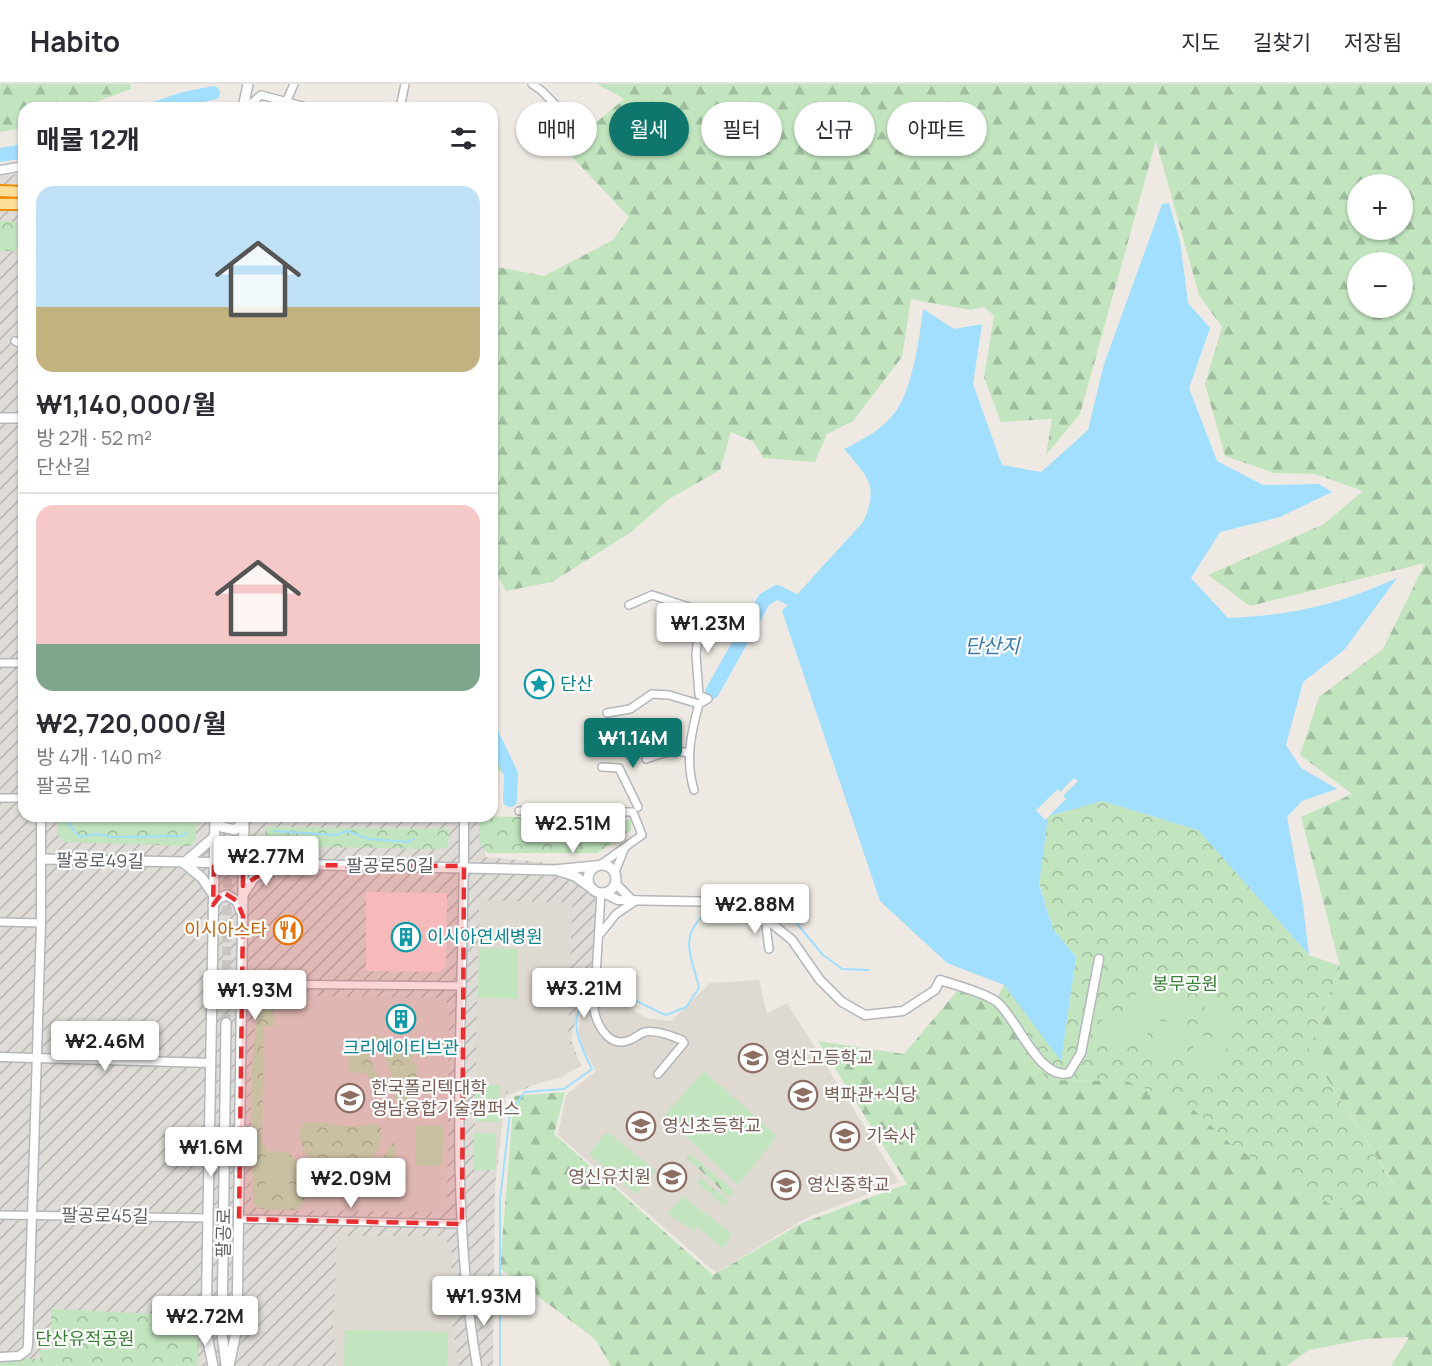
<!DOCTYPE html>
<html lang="ko">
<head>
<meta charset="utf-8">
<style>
  :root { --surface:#fff; --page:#f2f2f3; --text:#2b2b33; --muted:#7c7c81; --line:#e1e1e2; --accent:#0f766e }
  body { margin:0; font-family:Manrope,"Noto Sans KR",sans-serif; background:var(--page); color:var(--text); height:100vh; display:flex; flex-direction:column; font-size:22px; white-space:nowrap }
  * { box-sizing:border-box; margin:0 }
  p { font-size:20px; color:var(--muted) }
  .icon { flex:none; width:33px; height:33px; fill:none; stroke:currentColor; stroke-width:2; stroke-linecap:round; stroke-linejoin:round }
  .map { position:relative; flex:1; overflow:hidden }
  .drawer { position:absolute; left:18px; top:18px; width:480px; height:720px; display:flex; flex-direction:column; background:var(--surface); border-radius:18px; box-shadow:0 2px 4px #0004 }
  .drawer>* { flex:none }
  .top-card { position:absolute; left:516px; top:18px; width:570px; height:54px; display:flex; gap:12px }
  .buttons { position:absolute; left:1347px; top:90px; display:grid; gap:12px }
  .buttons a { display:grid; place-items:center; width:66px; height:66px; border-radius:50%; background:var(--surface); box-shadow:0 2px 4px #0004; font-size:30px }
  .price { position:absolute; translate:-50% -51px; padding:0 14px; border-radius:6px; background:#fff; color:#222; font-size:20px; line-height:39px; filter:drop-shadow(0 2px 3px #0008) }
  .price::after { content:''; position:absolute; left:50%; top:36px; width:18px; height:14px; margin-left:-9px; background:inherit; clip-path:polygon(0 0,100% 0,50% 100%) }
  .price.selected { background:var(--accent); color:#fff }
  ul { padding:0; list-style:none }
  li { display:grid; align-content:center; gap:12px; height:318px; padding:0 18px }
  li+li { border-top:2px solid var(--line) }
  li span { display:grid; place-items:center; height:186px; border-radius:18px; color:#555 }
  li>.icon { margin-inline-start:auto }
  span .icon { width:108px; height:108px; fill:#fffc; stroke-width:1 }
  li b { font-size:26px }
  h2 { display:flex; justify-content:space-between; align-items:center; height:72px; padding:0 18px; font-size:26px }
  .tag { padding:0 21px; border-radius:27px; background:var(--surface); box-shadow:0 2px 4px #0004; font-size:21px; line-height:54px }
  .tag.selected { background:var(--accent); color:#fff }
  header { display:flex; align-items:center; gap:36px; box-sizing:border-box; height:84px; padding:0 30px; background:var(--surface); border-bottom:2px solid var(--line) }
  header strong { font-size:28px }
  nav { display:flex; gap:33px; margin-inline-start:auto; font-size:21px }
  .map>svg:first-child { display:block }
</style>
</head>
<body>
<header>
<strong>Habito</strong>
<nav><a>지도</a><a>길찾기</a><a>저장됨</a></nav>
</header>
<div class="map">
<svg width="1432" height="1282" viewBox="0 0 1432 1282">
  <defs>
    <pattern id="industrial-furrows" width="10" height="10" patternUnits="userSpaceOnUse" patternTransform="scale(1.5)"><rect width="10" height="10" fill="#dfdcd7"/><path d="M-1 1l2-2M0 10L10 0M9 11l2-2" fill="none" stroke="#b8b6b2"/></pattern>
    <pattern id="forest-firs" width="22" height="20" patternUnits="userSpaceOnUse" patternTransform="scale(1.5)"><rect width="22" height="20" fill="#c2e5bf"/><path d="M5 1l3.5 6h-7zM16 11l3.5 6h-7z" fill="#a1bd9f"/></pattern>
    <pattern id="park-crowns" width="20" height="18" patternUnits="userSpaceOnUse" patternTransform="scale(1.5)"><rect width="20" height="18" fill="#c2e5bf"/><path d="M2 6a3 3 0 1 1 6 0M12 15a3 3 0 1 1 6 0" fill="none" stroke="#a1bd9f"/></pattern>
  </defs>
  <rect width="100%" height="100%" fill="#eeeae3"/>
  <!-- industrial -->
  <path fill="url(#industrial-furrows)" d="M24,89V732H481L486,773L570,781L596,816L592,904L580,919L571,955L581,982L505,1013L495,1103L493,1282H0V92Z"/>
  <!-- education -->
  <g fill="#ded9d1">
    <path d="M479,816L572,819L568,955L580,981L562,993L506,1008L496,1086H474Z"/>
    <path d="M759,896L767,930L787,919L899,1098L806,1134L716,1189L558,1051L566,1011L596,987L578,955L581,924L590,915H615L646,934L671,937L710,899Z"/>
    <path d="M269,911L441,914L449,921L447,1124L441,1128L260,1126L251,1119V983L255,963L256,919Z"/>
    <path d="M337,1152H440L451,1161L452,1239L459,1282H338L333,1248Z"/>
  </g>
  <!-- medical -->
  <path fill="#fbdede" d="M366,808L447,809L446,881L440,888L366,887Z"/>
  <!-- forest -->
  <g fill="url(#forest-firs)" fill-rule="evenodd">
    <path d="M0,0H130L131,5L80,24H24V44L0,48Z"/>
    <path d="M597,0H1432V1282H1391L1409,1253L1366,1255L1309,1266L1287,1282H611L595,1255L500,1184L514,1012L565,1008L554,1050L713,1191L802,1139L907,1100L818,957L904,970L957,907L994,919L1047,996L1126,997L1190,1022L1233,1062L1394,1100L1309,966L1340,882L1301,733L1352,710L1300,671L1319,613L1383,565L1425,479L1250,522L1208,491L1324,440L1363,407L1315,390L1274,389L1225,372L1205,300L1222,243L1199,211L1156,57L1080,330L1046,371L1052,335L1001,338L984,293L994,232L984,223L970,226L911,215L902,273L853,337L827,350L815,378L763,374L754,358L731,348L720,386L669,415L630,449L552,498L506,507L492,481V182L544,192L613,156L629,133L570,71L582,50L624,15ZM1358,100H1402V146H1358ZM1358,178H1402V224H1358Z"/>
    <path d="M690,1070L734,1107L729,1113L687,1074Z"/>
    <path d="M700,1094L729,1117L724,1122L697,1098Z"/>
  </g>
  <!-- park -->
  <g fill="url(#park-crowns)">
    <path d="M0,137L24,138V167H0Z"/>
    <path d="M492,657L507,688L492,687Z"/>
    <path d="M1102,717L1199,746L1309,871L1340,882L1309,966L1394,1101L1340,1126L1233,1062L1190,1022L1126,997L1047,996L994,919L1004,901L1061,976L1076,873L1053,845L1039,799L1047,732Z"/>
    <path d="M58,732H197L196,754L190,762L65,758L57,750Z"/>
    <path d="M479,732L631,736V746L597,769H488L479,759Z"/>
    <path d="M265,743L449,745L448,763L441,765L271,762L265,754Z"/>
    <path d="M269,912H274L273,942L264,943L262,1061H266V1106L288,1107L289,1069L309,1090L303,1119L298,1126L261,1125L253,1119L252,987L257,920Z"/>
    <path d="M373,951C388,951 391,965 411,960L415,967L411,975L417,983L416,1017L395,1016C394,991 388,968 366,954H372Z"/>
    <path d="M349,962L368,971L380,996L372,997L367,990L349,988Z"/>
    <path d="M309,1037L352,1043L375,1039L381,1043C384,1053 378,1066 372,1074C337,1126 276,1049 309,1037Z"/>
    <path d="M395,1059L394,1090L384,1097H358L375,1087L391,1060Z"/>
    <path d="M51,1225L199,1232L198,1282H0V1274L40,1275V1266H52Z"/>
  </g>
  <!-- pitch -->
  <g fill="#c2e5bf">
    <path d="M479,864L518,865L517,915L478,914Z"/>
    <path d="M1141,886L1189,896L1181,935L1133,926Z"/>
    <path d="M1206,914L1231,926L1240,942L1231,950L1202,943Z"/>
    <path d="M1104,925L1150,933L1145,964L1099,956Z"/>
    <path d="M1156,936L1188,941L1184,971L1152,966Z"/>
    <path d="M1195,950L1228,957L1220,993L1191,978Z"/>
    <path d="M704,987L777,1052L738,1101L664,1032Z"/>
    <path d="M476,1000L500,1001L499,1038L476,1037Z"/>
    <path d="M416,1041L444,1042L442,1082H415Z"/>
    <path d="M607,1048L656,1087L636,1110L589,1070Z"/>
    <rect x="474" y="1049" width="22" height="37"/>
    <path d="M266,1067L289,1068V1107H266Z"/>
    <path d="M683,1112L732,1150L723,1165L698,1143L694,1147L668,1130Z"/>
    <path d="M345,1246L448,1248L447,1282H344Z"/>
  </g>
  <!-- water -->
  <path fill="#a2defe" d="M1169,119L1180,157L1188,219L1210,244L1189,304L1217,377L1263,401L1319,400L1332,408L1280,433L1220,448L1191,494L1228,534C1294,531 1337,521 1397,494L1344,566L1303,598L1286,661L1301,684L1337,705L1302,717L1287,733L1303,821L1309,871L1198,746L1102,717L1048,732L1039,800L1053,845L1076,873L1061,977L1004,901L947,879L880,817L782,527L863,438C880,402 867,392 844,365C863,356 883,345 896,327C912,305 920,252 923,225L954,245L982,240L973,300L1002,381L1041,388L1088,346L1104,280L1162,120Z"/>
  <!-- pier -->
  <path fill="#eeeae3" d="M1074,694L1078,697L1063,712L1066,715L1045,736L1036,726L1058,705L1060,708Z"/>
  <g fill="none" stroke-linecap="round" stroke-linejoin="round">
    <!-- stream -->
    <g stroke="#a2defe" stroke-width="2">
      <path d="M68,739L79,753L97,750L112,753L182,752L187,748"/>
      <path d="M274,747L336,751L347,747L369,755L407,758L414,755"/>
      <path d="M733,808L768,814L790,831L822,870L842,885L868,886"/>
      <path d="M609,906C627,909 646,924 666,931L686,923L699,904C692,872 677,853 707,828"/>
      <path d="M500,1282V1116L510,1028L525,1008L564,1005L592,985C579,959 566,935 589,911"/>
    </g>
    <!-- river -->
    <g stroke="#a2defe" stroke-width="14">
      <path d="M157,24L183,15L213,9"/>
      <path d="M0,71L24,67"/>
      <path d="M712,608L764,516L777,508L793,516"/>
      <path d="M492,650L511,690L510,716"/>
    </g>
    <!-- secondary-tunnel -->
    <path stroke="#c9c7c3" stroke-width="9" stroke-dasharray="9 4.5" stroke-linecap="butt" d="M226,939L228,732"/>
    <!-- minor casing -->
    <g stroke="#b3b6ba" stroke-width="10">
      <g id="minor">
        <path d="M532,0L542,7L565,31"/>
        <path d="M287,16L294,0"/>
        <path d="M246,24L261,11L310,24"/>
        <path d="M400,24L405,0"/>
        <path d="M15,257L24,262"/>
        <path d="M629,521L652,511L698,526L700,533L696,571L699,611L708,615L699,620C691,649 685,676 694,706"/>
        <path d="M0,579H24"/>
        <path d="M607,629L630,625L652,610L669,611L699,620"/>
        <path d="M646,675C661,670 673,664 688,669"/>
        <path d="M602,683L619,684L638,723"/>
        <path d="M0,714H24"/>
        <path d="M519,727L633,728L642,751L600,781"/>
        <path d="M615,788L625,763"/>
        <path d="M601,809L594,926C598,944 611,966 632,955C637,953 640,949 645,948C657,946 671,952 682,956L684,959L658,990"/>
        <path d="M765,834L769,865"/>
        <path d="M0,838L41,839"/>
        <path d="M601,849L616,830L637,816"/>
        <path d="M241,900L462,902"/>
        <path d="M0,1131L209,1134"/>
        <path d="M239,1135L462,1140"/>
      </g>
    </g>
    <!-- tertiary casing -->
    <g stroke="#b3b6ba" stroke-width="11">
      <g id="tertiary">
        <path d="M0,86L24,82"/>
        <path d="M464,732C465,915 446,1101 477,1282"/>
        <path d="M616,800L632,816"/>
        <path d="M605,810L618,816L727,818L765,834L792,856L820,896L842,918L865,931L903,927L935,906L940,896C955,901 986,909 997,918C1017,934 1039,997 1069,989L1081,969L1099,875"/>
        <path d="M0,973L211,979"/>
        <path d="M0,1273L19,1272L27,1266L28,1261L41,839V732"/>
      </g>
    </g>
    <!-- secondary casing -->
    <g stroke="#b4b8bd" stroke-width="12">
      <g id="secondary">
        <path d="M243,24L248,0"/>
        <path d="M0,334H24"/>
        <path d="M216,732L222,743L235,746L243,738"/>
        <path d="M243,753L274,781L253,795L244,809"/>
        <path d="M42,775L554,786L595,782"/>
        <circle cx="602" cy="795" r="14"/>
        <path d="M559,787L575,792L589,802"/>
        <path d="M213,810L202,794L184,779L214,753"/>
        <path d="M213,821L219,814L227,811L237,817L241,827"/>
        <path d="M226,939L222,1250L226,1281"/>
        <path d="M213,1282L206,1247L215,732"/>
        <path d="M229,1282L237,1243L244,732"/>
      </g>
    </g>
    <!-- trunk casing -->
    <g stroke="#ef8f02" stroke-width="14">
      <g id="trunk">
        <path d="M0,107L24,108"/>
        <path d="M0,120H24"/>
      </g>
    </g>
    <!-- minor -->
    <use href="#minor" stroke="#fff" stroke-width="7"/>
    <!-- tertiary -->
    <use href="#tertiary" stroke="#fff" stroke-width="8"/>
    <!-- secondary -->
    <use href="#secondary" stroke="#fff" stroke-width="9"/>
    <!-- trunk -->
    <use href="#trunk" stroke="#fdde99" stroke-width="10"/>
  </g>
  <!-- marked area -->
  <path fill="#e82e31" fill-opacity="0.2" stroke="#e82e31" stroke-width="4.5" stroke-dasharray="12 8" stroke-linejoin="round" d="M214,780H243V802L274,781L464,782L462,1140L239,1135L243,832L237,817L223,808L213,821Z"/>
  <!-- icons -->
  <defs>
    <g id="sight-ring" transform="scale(1.5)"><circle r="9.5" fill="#fff" stroke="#0f9aa8" stroke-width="1.5"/><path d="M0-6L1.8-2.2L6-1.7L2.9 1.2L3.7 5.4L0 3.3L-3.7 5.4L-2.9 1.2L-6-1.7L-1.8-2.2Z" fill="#0f9aa8"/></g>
    <g id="restaurant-ring" transform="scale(1.5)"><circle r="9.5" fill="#fff" stroke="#e8710a" stroke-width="1.5"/><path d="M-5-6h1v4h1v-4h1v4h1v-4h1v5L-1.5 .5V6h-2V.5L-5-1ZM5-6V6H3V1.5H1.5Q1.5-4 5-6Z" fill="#e8710a"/></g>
    <g id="building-ring" transform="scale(1.5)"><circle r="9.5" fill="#fff" stroke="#0f9aa8" stroke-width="1.5"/><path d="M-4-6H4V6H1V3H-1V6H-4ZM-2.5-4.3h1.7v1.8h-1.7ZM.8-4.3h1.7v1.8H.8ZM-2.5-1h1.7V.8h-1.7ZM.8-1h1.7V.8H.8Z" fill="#0f9aa8"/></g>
    <g id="school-ring" transform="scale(1.5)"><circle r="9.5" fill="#fff" stroke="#8d6e63" stroke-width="1.5"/><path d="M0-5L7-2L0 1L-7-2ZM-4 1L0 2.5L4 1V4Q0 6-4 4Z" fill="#8d6e63"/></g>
    <g id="university-ring" transform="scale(1.5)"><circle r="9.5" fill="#fff" stroke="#8d6e63" stroke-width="1.5"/><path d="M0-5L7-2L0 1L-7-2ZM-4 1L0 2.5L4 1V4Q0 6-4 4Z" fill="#8d6e63"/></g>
  </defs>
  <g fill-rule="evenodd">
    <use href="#sight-ring" x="539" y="600"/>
    <use href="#restaurant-ring" x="288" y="846"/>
    <use href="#building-ring" x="406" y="853"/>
    <use href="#building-ring" x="401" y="935"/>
    <use href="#school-ring" x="753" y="974"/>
    <use href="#school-ring" x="803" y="1011"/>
    <use href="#university-ring" x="350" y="1014"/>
    <use href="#school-ring" x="641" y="1042"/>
    <use href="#school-ring" x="845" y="1052"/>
    <use href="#school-ring" x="672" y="1093"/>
    <use href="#school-ring" x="786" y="1101"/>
  </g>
  <g text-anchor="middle" stroke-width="4.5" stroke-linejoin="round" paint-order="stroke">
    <!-- culture labels -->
    <g font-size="18" fill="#0d838f" stroke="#fff" text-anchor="start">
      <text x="560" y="606">단산</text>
      <text x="427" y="859">이시아연세병원</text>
      <text x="401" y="970" text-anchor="middle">크리에이티브관</text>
    </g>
    <!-- street labels -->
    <g font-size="18" fill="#5b5f63" stroke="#fff">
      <text transform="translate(100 777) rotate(1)" y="6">팔공로49길</text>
      <text x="390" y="788">팔공로50길</text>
      <text transform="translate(105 1132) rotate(1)" y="6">팔공로45길</text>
      <text transform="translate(224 1149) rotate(-89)" y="6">팔공로</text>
    </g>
    <!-- food labels -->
    <g font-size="18" fill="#c56008" stroke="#fff" text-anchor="end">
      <text x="267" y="852">이시아스타</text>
    </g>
    <!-- park labels -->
    <g font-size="18" fill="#388134" stroke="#fff">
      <text x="1185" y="906">봉무공원</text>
      <text x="85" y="1261">단산유적공원</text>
    </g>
    <!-- education labels -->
    <g font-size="18" fill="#785e54" stroke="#fff" text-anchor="start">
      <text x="774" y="980">영신고등학교</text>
      <text x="371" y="1010">한국폴리텍대학<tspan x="371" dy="21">영남융합기술캠퍼스</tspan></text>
      <text x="824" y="1017">벽파관+식당</text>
      <text x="662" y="1048">영신초등학교</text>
      <text x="866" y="1058">기숙사</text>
      <text x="651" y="1099" text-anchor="end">영신유치원</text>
      <text x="807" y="1107">영신중학교</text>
    </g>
    <!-- water labels -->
    <g font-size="20" font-style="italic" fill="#3c7aa7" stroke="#fff">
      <text x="992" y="569">단산지</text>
    </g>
  </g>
</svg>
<div class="buttons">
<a>+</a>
<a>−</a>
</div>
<b class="price" style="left:708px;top:570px">₩1.23M</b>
<b class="price selected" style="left:633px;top:685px">₩1.14M</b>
<b class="price" style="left:573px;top:770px">₩2.51M</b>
<b class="price" style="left:266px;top:803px">₩2.77M</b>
<b class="price" style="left:755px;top:851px">₩2.88M</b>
<b class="price" style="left:584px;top:935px">₩3.21M</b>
<b class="price" style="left:255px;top:937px">₩1.93M</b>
<b class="price" style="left:105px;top:988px">₩2.46M</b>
<b class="price" style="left:211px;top:1094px">₩1.6M</b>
<b class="price" style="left:351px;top:1125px">₩2.09M</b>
<b class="price" style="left:484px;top:1243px">₩1.93M</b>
<b class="price" style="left:205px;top:1263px">₩2.72M</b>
<div class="top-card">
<a class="tag">매매</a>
<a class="tag selected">월세</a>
<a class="tag">필터</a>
<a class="tag">신규</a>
<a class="tag">아파트</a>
</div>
<section class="drawer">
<h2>매물 12개<svg class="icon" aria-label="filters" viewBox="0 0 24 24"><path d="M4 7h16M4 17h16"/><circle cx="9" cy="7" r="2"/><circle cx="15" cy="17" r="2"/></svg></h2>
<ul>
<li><span style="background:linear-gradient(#bfe0f5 65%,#c2b280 0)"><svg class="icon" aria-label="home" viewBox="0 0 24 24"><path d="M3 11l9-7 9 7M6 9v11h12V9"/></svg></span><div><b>₩1,140,000/월</b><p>방 2개 · 52 m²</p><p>단산길</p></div></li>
<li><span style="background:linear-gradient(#f6c9c9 75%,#7fa58c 0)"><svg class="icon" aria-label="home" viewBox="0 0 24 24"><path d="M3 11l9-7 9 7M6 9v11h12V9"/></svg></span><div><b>₩2,720,000/월</b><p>방 4개 · 140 m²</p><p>팔공로</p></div></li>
</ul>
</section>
</div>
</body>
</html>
